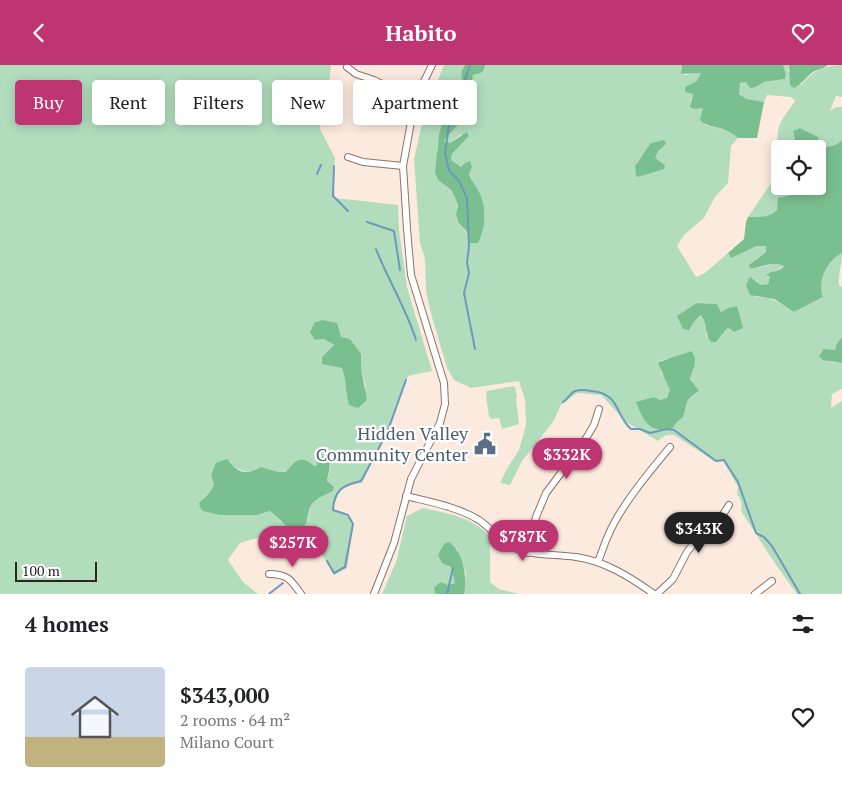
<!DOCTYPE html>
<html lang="en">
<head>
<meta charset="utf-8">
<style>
  :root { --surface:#fff; --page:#f6f6f6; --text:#202124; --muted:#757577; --line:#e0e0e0; --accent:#be3571 }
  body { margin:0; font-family:"PT Serif",serif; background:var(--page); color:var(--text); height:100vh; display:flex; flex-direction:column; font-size:19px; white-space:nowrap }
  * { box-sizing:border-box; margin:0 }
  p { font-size:16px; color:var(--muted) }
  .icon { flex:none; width:28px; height:28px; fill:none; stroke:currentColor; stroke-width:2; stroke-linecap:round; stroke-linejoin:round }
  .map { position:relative; height:529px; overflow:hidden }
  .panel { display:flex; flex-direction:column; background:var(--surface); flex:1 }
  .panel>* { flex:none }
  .top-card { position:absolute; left:15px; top:15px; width:500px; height:45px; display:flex; gap:10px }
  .fabs { position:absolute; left:771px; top:75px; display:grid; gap:10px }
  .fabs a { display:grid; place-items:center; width:55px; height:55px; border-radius:5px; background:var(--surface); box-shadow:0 2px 12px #0003; font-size:25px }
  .scale { position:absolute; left:15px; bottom:12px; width:82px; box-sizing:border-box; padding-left:5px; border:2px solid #2d241f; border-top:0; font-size:14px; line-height:18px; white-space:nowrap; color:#2d241f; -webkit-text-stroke:4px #fff; paint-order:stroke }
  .price { position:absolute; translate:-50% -42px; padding:0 11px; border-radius:18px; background:var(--accent); color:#fff; font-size:16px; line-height:32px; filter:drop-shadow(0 1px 2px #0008) }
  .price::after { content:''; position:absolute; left:50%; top:30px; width:15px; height:11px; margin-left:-8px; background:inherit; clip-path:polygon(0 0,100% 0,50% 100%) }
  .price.selected { background:#222; color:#fff }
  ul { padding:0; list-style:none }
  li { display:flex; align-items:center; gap:15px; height:125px; padding:0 25px }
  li+li { border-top:1px solid var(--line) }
  li span { display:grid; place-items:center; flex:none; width:140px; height:100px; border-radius:5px; color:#555 }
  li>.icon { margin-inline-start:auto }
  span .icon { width:60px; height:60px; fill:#fffc; stroke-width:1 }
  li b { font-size:21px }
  h2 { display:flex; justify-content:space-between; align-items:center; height:60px; padding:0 25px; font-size:21px }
  .chip { padding:0 18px; border-radius:5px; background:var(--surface); box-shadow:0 2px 12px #0003; font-size:18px; line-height:45px }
  .chip.selected { background:var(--accent); color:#fff }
  header { display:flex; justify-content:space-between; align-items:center; height:65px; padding:0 25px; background:var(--accent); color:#fff; font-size:22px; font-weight:600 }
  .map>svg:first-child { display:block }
</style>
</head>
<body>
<header><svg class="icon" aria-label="back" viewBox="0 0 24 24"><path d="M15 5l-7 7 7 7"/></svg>Habito<svg class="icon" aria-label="heart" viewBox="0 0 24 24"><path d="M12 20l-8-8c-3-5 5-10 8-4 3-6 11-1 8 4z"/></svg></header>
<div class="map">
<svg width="842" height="529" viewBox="0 0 842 529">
  <rect width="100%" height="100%" fill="#fdeadf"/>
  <!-- green -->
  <g fill="#b1ddbd" fill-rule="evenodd">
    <path d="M0,0H331L329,18L321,44L320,64L335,93L333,114L335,133L398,140L399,165L407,222L432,306L408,311L388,364L362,418L349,420L340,425L332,445L349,452L353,462L347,503L334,510L321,488L322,474L297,472L277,467L240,478L228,495L243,517L258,529H0ZM338,266L341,273L361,289V303L366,323L347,334L345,311L342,302L331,301L322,292L334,280L324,274L315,275L310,268ZM305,395L316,401L331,400L327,417L334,422L333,426C316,432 309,438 308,456L281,457L270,446L257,450H220L204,432L211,426L214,419L211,410L233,401C244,408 250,409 261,402L278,407H287L291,401Z"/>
    <path d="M444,0H465L462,3L465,18L446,43L444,49L437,84L441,117C448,124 456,127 457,139C458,144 456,149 457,155C460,161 466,164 467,172L485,151C482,130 472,117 465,98L461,102L451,95L452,89L469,71L460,70L450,78L444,77L458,43L470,33L473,10L484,5L485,0H682L681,9L686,10L701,7L690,37L703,43L705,60L730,66L738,73L731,81L728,118L715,132L704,153L684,170L677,181L696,212L705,208L728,188L731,193L757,181H766V187L756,194L758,203L776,197L784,200C779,206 772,205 767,211L770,212L768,219L761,220L756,215V232C771,231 781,239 794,247L823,232C817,215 827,196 842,188C842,200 838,209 839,220L842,222V272L836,280L831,297L842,298V324L832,329L831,343L842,336V529H797L776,500L741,446C743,439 741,435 737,429L738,422L723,396L716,397L674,370C667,369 663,371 658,376L626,357L601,330L577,328L561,340L553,357L522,396L510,420L500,418L508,402L519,385L526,360L525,335L519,316L471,323L454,315L447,303L430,245L426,225L425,194L420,178L414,94L425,46ZM697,238L717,239L721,247L728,243V262L716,277L706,271V257L702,250L694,257L689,265L683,247L692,243ZM691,286L693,304L690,314L694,320L685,340L683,352L677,357L673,363L654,332L660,335L667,333L671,325L665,311L661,307L662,295L673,293Z"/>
    <path d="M783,0H789L788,6L801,20C813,6 823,0 842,0V32L836,31L830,46L836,42H842V75C836,81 828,83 820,81L818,72L799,63L792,78L778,83C776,57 782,56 795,36L791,32L767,30L764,37L745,34L739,28L740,18L746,17L756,22L764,17L785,14L786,9Z"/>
    <path d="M778,108L780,109V121H788L792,130C779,135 782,144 773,150C766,154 756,152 748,152Z"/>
    <path d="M513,321L515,322L517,332L516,334L519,359L502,364L499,353L492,354L489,352L486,330L487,326Z"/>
    <path d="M423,443C451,449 472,452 492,473L490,480V517L499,524L519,529H464L466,508L456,482L451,502L455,518L434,523L435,529H382L396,497L407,451Z"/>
  </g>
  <!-- forest -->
  <g fill="#7abf8f">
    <path d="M465,0H485C484,8 481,8 473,10L470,33L458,43L462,54C457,63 448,68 444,77L450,78L467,67L469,71L452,89L451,95L461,102L465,98L470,96L472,102L469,109C472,116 476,121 479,127C487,143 486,162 478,178H470L466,166L458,157L456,149L458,141L455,132L451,125L438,115L435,107L439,70L446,43L450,32L457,28L464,18C461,12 460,6 465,0Z"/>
    <path d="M682,0H783L786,9L785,14L764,17L756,22L750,23L746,17L740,18L739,29L746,34L764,37L757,73H738C723,59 710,65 700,55L703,43L694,44L690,42L693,29L685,27V22L697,16L701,8L681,9Z"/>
    <path d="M789,0H828C823,4 818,4 813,7C806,12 802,19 794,23L790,20Z"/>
    <path d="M800,63L818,72L820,81C829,83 836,81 842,75V188C827,196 817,215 823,232L794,247L774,234L750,230L746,220L750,212L761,220L768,219L770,212L766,210C772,205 779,207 784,201C771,195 763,203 750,203L749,200L766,187V181H757L731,193L728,188L744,174L746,157L748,152C760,152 769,153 777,145L778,133L792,130L788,121H818V84H780V102L778,83L792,78L795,73L793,66Z"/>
    <path d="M664,75L666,79L658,86L655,93L665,100L664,104L638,112L636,110L635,101C642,93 645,85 651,78Z"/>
    <path d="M697,238L717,239L721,247L728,243L737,241L743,263L734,267L728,262L716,277H711C703,266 709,261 701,250L694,257L689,265L683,264L677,251Z"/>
    <path d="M322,255L337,258L341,272L350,274L361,289V303L367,335L358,343L349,340C345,328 347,315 342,303L322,299V292L334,280L324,274L315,275L310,268L314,258Z"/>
    <path d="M842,272V298L823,295L819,291L824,284L835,285L836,280Z"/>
    <path d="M691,286C699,294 693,304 690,314L699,326C683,335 688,338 683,352L677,357L673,363C651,370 643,356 636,337L654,332L660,335L667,333L670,325L658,298C663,295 684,289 691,286Z"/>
    <path d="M324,391C334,397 328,407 327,416L334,422L333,426C324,430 311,435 309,446C306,456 309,456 302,464H290L270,446L257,450H220L203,446L200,442L199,438L211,426L214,419L211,410L216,398L227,394C238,408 245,411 261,402L278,407H286C290,402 296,393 304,395C308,395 312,400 316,401L319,393Z"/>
    <path d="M449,477C463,486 468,513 464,529H435L434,523L440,517L448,520L455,518L451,502L442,498L438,490L444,479Z"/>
  </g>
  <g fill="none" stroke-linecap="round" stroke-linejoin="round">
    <!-- stream -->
    <g stroke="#6c9abb" stroke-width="2">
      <path d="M470,0L449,61L445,88L449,105L459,116L467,133L469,182L467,197L469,208L464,228L475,284"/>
      <path d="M334,101L333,131L348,146"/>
      <path d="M317,109L321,100"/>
      <path d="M367,157L394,166L400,205"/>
      <path d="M376,184C388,215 406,243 416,275"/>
      <path d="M563,337C568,334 570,328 575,326C579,325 586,325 591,326C620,328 615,350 631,364H640L650,368L667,364L674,365L716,396L724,395L738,417L756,468L764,472L772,481L800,529"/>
      <path d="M327,496L334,508L345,502L353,459L348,450L333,445C334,425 343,420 361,416L387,368L406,315"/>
      <path d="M269,529L283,518"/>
      <path d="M447,529L453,503"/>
    </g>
    <!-- minor casing -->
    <g stroke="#8a7468" stroke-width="8">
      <g id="minor">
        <path d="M347,2L356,9L374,15L415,35"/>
        <path d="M348,92L363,97L403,101"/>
        <path d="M406,431C430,437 458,442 479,455C492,464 501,477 515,483C534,491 555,489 576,492C605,496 630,512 654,529"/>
        <path d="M528,488L536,452L546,428L582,380L594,360L599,344"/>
        <path d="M598,496C602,488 604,479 608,471C619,443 650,406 670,382"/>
        <path d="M269,509C288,509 291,515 301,529"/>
        <path d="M374,529L394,478L411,414L440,358L445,339L444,318L411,210L407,164L403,101L415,35L432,0"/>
        <path d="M657,529L673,514L687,487L704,466L722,451L729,440"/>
        <path d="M755,529L772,516"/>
      </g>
    </g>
    <!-- minor -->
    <use href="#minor" stroke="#fff" stroke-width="6"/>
  </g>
  <!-- icons -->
  <defs>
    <g id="civic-bare" transform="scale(1.725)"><path d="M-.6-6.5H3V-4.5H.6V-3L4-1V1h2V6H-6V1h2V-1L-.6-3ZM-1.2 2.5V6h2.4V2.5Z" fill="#5c6f8a" stroke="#fff" stroke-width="2.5" paint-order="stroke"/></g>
  </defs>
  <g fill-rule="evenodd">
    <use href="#civic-bare" x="485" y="379"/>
  </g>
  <g text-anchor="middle" stroke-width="4.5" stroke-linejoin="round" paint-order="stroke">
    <!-- service labels -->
    <g font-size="18" fill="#4e5e75" stroke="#fff" text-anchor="end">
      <text x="468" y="375">Hidden Valley<tspan x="468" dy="21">Community Center</tspan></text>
    </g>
  </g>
</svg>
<div class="fabs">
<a><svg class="icon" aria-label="locate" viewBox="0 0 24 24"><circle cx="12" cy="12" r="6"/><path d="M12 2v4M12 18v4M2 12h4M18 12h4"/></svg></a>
</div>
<div class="scale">100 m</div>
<b class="price" style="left:567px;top:415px">$332K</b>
<b class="price selected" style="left:699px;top:489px">$343K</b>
<b class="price" style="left:523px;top:497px">$787K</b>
<b class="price" style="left:293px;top:503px">$257K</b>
<div class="top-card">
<a class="chip selected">Buy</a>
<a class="chip">Rent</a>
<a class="chip">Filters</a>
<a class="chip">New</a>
<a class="chip">Apartment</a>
</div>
</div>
<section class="panel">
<h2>4 homes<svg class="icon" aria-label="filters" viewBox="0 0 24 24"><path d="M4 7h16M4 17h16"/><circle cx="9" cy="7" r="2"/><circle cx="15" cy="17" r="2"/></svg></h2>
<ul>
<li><span style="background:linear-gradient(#c9d6e8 70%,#c2b280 0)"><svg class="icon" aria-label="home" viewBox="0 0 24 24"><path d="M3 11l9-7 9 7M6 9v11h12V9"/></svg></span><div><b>$343,000</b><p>2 rooms · 64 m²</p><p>Milano Court</p></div><svg class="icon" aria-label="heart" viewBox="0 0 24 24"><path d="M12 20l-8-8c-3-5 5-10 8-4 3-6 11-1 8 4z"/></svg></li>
</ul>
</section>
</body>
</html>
